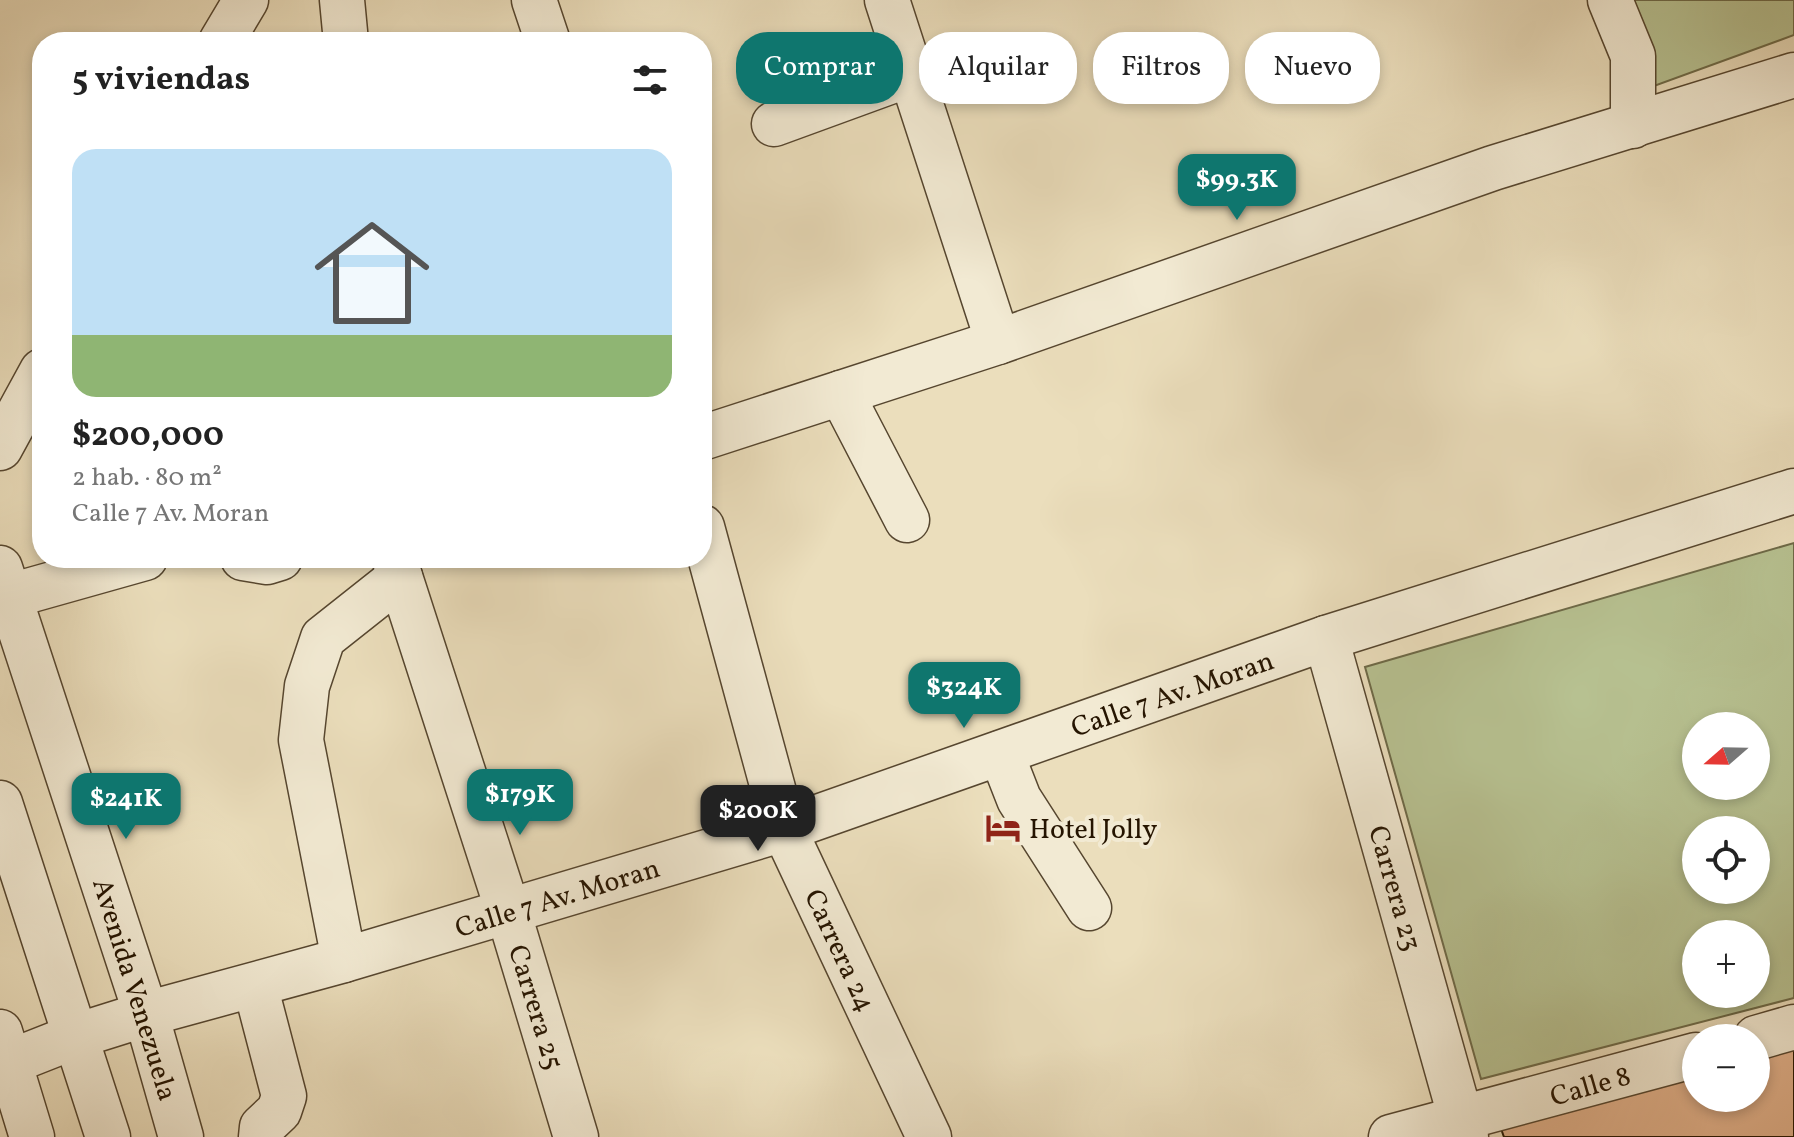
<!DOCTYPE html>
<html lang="es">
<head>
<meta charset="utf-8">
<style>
  :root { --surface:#fff; --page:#f6f6f6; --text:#222; --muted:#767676; --line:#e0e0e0; --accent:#0f766e }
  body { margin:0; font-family:Vollkorn,serif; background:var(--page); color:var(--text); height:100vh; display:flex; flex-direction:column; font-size:30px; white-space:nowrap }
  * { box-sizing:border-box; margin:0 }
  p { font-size:26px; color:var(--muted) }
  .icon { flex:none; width:44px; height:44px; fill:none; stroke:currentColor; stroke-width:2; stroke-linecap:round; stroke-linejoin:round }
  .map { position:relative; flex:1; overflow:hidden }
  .sheet { position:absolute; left:32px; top:32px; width:680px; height:536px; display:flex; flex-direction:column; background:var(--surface); border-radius:32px; box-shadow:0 4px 12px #0003 }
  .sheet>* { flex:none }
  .banner { position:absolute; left:736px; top:32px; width:760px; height:72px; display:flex; gap:16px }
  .needle { width:52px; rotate:250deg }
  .controls { position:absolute; left:1682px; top:712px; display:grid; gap:16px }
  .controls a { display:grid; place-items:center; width:88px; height:88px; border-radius:50%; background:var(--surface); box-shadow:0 4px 12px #0003; font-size:40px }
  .price { position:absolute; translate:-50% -68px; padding:0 18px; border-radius:16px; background:var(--accent); color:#fff; font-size:26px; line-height:52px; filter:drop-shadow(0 2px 4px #0008) }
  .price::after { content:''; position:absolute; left:50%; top:48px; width:24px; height:18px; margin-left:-12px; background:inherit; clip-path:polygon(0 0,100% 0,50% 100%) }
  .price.current { background:#222; color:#fff }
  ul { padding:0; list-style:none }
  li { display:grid; align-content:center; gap:16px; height:424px; padding:0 40px }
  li+li { border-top:2px solid var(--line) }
  li span { display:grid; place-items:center; height:248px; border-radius:24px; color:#555 }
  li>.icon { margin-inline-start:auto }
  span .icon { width:144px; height:144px; fill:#fffc; stroke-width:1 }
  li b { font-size:34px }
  h2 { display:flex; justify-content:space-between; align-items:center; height:96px; padding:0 40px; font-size:34px }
  .chip { padding:0 28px; border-radius:32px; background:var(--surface); box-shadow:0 4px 12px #0003; font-size:28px; line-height:72px }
  .chip.current { background:var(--accent); color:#fff }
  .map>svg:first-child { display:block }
</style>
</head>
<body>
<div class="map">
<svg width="1794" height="1137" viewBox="0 0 1794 1137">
  <defs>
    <filter id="shadow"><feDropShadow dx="7" dy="7" stdDeviation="0" flood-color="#0004"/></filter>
  </defs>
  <rect width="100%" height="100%" fill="#ebdebc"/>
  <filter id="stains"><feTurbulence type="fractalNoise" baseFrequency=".0025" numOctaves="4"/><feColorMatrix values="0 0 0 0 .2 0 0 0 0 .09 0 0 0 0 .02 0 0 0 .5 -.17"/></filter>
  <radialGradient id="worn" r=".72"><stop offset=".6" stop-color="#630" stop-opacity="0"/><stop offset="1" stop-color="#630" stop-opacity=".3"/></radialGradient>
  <!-- green -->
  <g fill="#b7c191" stroke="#6e6a48" stroke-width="2" fill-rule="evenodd">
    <path d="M1623,0H1794V35L1654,86Z"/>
    <path d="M1794,543V998L1481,1079L1365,667ZM1696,726H1756V786H1696ZM1696,830H1756V890H1696ZM1696,934H1756V994H1696Z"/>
  </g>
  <!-- building -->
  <path fill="#e1b18b" stroke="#251400" stroke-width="2" filter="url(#shadow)" d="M1794,1034V1137H1504L1495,1112L1696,1060V1098H1756V1044Z"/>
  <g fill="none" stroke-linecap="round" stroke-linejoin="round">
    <!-- minor casing -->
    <g stroke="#56462f" stroke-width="47">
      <g id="minor">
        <path d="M342,0L346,42"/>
        <path d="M534,0L548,42"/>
        <path d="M887,0L998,342"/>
        <path d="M1610,0L1633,56V126"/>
        <path d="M221,42L246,0"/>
        <path d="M774,124L911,74"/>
        <path d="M841,393L907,520"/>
        <path d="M702,438L998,342L1493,168L1794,75"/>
        <path d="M0,448L42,371"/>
        <path d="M702,527L784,829L929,1137"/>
        <path d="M243,558L267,562L280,558"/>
        <path d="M394,558L508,911L576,1137"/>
        <path d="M0,568L146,1014L181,1137"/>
        <path d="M10,596L145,558"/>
        <path d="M1326,638L1466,1137"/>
        <path d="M1001,753L1019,799L1089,908"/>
        <path d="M0,803L108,1137"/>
        <path d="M344,960L301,740L307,686L323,638L400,577"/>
        <path d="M255,985L284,1096L279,1111L262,1127L261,1137"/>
        <path d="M0,1032L32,1137"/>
        <path d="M1756,1038L1794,1027"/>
        <path d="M0,1066L76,1036L146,1014L344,960L784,829L1326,638L1794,491"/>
        <path d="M1391,1137L1696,1055"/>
      </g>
    </g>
    <!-- minor -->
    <use href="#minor" stroke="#f2ead3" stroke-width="44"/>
  </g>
  <!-- icons -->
  <defs>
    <g id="hotel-bare" transform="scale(2.76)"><path d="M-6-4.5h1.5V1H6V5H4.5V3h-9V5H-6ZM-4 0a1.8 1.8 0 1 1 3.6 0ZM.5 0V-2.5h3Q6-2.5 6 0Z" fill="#8f2418" stroke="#f2ead3" stroke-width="2.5" paint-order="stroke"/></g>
  </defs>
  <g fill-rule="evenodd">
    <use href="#hotel-bare" x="1003" y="828"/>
  </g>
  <g text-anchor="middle" stroke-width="8" stroke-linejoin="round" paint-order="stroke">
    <!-- street labels -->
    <g font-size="28" fill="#251400" stroke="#f2ead3">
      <text transform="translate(1172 693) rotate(-19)" y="10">Calle 7 Av. Moran</text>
      <text transform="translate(1396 888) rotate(74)" y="10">Carrera 23</text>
      <text transform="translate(557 897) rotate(-17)" y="10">Calle 7 Av. Moran</text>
      <text transform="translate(841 950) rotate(65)" y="10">Carrera 24</text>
      <text transform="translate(136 989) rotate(73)" y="10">Avenida Venezuela</text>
      <text transform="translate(537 1007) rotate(73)" y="10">Carrera 25</text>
      <text transform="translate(1590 1085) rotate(-16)" y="10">Calle 8</text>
    </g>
    <!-- poi labels -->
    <g font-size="28" fill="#251400" stroke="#f2ead3" text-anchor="start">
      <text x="1029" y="838">Hotel Jolly</text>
    </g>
  </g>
  <rect width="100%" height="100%" filter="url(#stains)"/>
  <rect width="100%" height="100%" fill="url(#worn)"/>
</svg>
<div class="controls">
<a><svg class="needle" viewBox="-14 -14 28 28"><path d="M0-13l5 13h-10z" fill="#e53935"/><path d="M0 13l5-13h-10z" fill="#767676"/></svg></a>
<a><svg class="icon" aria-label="locate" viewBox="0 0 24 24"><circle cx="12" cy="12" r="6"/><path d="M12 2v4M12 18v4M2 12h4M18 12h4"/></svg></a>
<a>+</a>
<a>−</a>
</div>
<b class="price" style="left:1237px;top:222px">$99.3K</b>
<b class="price" style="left:964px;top:730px">$324K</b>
<b class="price" style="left:520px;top:837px">$179K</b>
<b class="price" style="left:126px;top:841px">$241K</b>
<b class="price current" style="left:758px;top:853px">$200K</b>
<div class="banner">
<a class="chip current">Comprar</a>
<a class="chip">Alquilar</a>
<a class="chip">Filtros</a>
<a class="chip">Nuevo</a>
</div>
<section class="sheet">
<h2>5 viviendas<svg class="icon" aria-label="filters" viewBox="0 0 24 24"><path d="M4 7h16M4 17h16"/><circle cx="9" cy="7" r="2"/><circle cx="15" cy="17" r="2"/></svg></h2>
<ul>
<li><span style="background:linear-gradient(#bfe0f5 75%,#8fb573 0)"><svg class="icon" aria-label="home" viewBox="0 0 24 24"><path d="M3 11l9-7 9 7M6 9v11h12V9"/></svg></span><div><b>$200,000</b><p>2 hab. · 80 m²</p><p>Calle 7 Av. Moran</p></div></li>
</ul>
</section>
</div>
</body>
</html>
